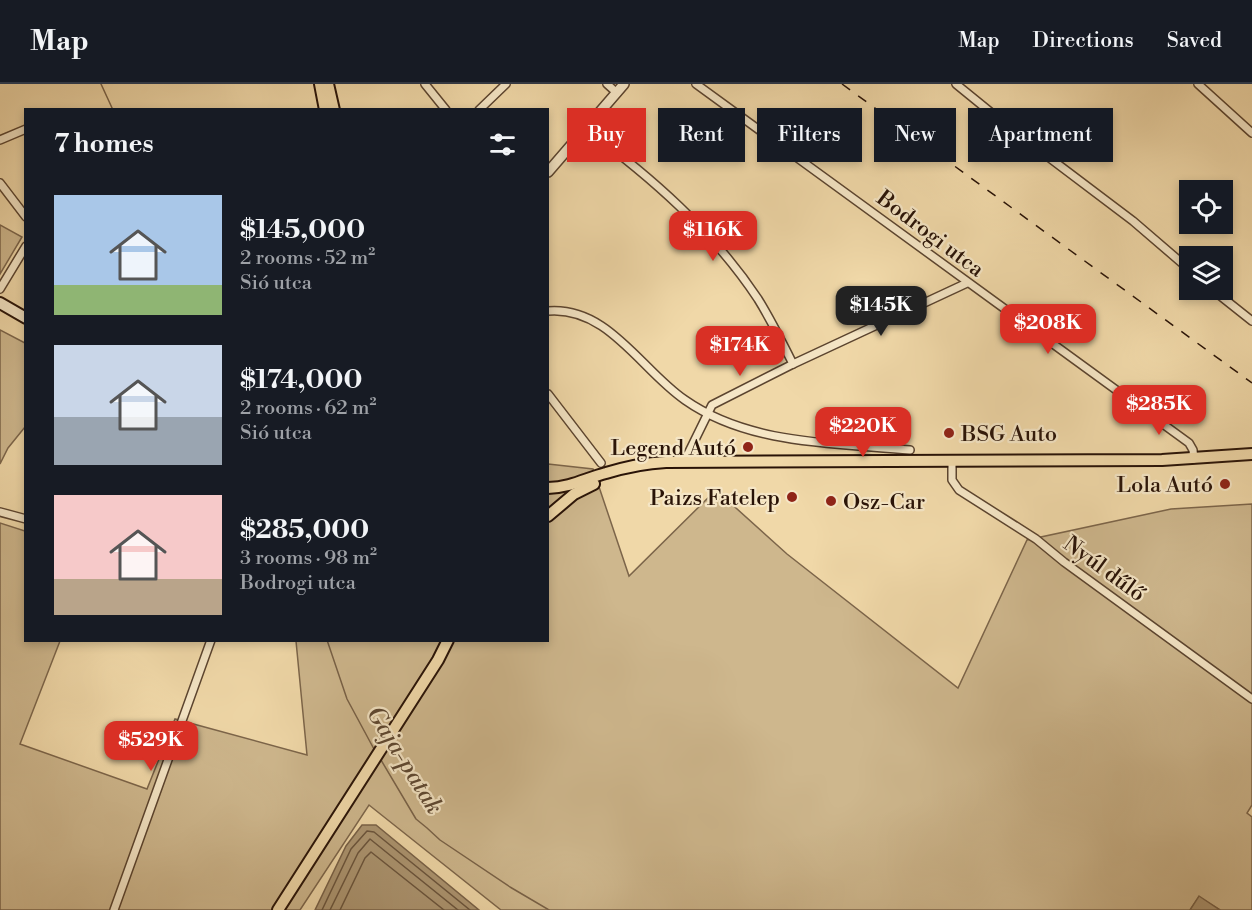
<!DOCTYPE html>
<html lang="en">
<head>
<meta charset="utf-8">
<style>
  :root { --surface:#171b24; --page:#242831; --text:#f1f3f6; --muted:#9ea1a6; --line:#363941; --accent:#d93025 }
  body { margin:0; font-family:"Libre Bodoni",serif; background:var(--page); color:var(--text); height:100vh; display:flex; flex-direction:column; font-size:22px; white-space:nowrap }
  * { box-sizing:border-box; margin:0 }
  p { font-size:20px; color:var(--muted) }
  .icon { flex:none; width:33px; height:33px; fill:none; stroke:currentColor; stroke-width:2; stroke-linecap:round; stroke-linejoin:round }
  .map { position:relative; flex:1; overflow:hidden }
  .details { position:absolute; left:24px; top:24px; width:525px; height:534px; display:flex; flex-direction:column; background:var(--surface); border-radius:0px; box-shadow:0 3px 9px #0003 }
  .details>* { flex:none }
  .hud { position:absolute; left:567px; top:24px; width:570px; height:54px; display:flex; gap:12px }
  .tools { position:absolute; left:1179px; top:96px; display:grid; gap:12px }
  .tools a { display:grid; place-items:center; width:54px; height:54px; border-radius:0px; background:var(--surface); box-shadow:0 3px 9px #0003; font-size:30px }
  .price { position:absolute; translate:-50% -51px; padding:0 14px; border-radius:12px; background:var(--accent); color:#fff; font-size:20px; line-height:39px; filter:drop-shadow(0 2px 3px #0008) }
  .price::after { content:''; position:absolute; left:50%; top:36px; width:18px; height:14px; margin-left:-9px; background:inherit; clip-path:polygon(0 0,100% 0,50% 100%) }
  .price.active { background:#222; color:#fff }
  ul { padding:0; list-style:none }
  li { display:flex; align-items:center; gap:18px; height:150px; padding:0 30px }
  li span { display:grid; place-items:center; flex:none; width:168px; height:120px; border-radius:0px; color:#555 }
  li>.icon { margin-inline-start:auto }
  span .icon { width:72px; height:72px; fill:#fffc; stroke-width:1 }
  li b { font-size:26px }
  h2 { display:flex; justify-content:space-between; align-items:center; height:72px; padding:0 30px; font-size:26px }
  .tag { padding:0 21px; border-radius:0px; background:var(--surface); box-shadow:0 3px 9px #0003; font-size:21px; line-height:54px }
  .tag.active { background:var(--accent); color:#fff }
  header { display:flex; align-items:center; gap:36px; box-sizing:border-box; height:84px; padding:0 30px; background:var(--surface); border-bottom:2px solid var(--line) }
  header strong { font-size:28px }
  nav { display:flex; gap:33px; margin-inline-start:auto; font-size:21px }
  .map>svg:first-child { display:block }
</style>
</head>
<body>
<header>
<strong>Map</strong>
<nav><a>Map</a><a>Directions</a><a>Saved</a></nav>
</header>
<div class="map">
<svg width="1252" height="826" viewBox="0 0 1252 826">
  <rect width="100%" height="100%" fill="#f0d8a8"/>
  <filter id="stains"><feTurbulence type="fractalNoise" baseFrequency=".00333" numOctaves="4"/><feColorMatrix values="0 0 0 0 .2 0 0 0 0 .09 0 0 0 0 .02 0 0 0 .5 -.17"/></filter>
  <radialGradient id="worn" r=".72"><stop offset=".6" stop-color="#630" stop-opacity="0"/><stop offset="1" stop-color="#630" stop-opacity=".3"/></radialGradient>
  <!-- green -->
  <g fill="#ceb78d" stroke="#7c654a" stroke-width="1.5">
    <path d="M0,141L22,153L0,190Z"/>
    <path d="M0,246L25,259V343L8,364L0,380Z"/>
    <path d="M548,380L593,385L629,492L716,406L787,470L958,604L1027,456L1171,425L1252,420V721L1247,729L1252,733V826H1220L1199,813L1190,826H501L369,721L300,826H0V439L25,447L26,556L60,557L20,660L147,705L175,635L307,671L296,557L548,556Z"/>
  </g>
  <!-- water -->
  <g fill="#ac9571" stroke="#786147" stroke-width="1.5">
    <path d="M362,741H376L479,826H315L346,762Z"/>
    <path d="M1199,812L1220,826H1190Z"/>
  </g>
  <g fill="none" stroke-linecap="round" stroke-linejoin="round">
    <!-- shore -->
    <g stroke="#6a543c" stroke-width="1.5">
      <path d="M322,826L351,765L367,747L374,748L470,826"/>
      <path d="M330,826L358,769L370,755L458,826"/>
      <path d="M340,826L365,774L371,768L444,826"/>
    </g>
    <!-- stream -->
    <g stroke="#786147" stroke-width="1.5">
      <path d="M101,0L113,26"/>
      <path d="M327,556L347,615L375,667"/>
      <path d="M381,676L416,735L427,744L440,756L510,803L549,826"/>
    </g>
    <!-- minor casing -->
    <g stroke="#5b442f" stroke-width="10">
      <g id="minor">
        <path d="M425,0L446,26"/>
        <path d="M607,0L617,9"/>
        <path d="M696,0L1189,359L1193,366L1194,375"/>
        <path d="M956,0L1010,44L1133,137L1190,186"/>
        <path d="M1198,0L1252,49"/>
        <path d="M479,26L506,0"/>
        <path d="M586,45C651,93 713,147 758,215C771,236 782,258 793,280"/>
        <path d="M0,56L26,45"/>
        <path d="M0,99L26,133"/>
        <path d="M0,205L26,162"/>
        <path d="M1213,206L1252,237"/>
        <path d="M548,227C608,222 641,286 685,316C749,361 835,359 910,366"/>
        <path d="M548,310L601,379"/>
        <path d="M952,377V396L959,406L1036,455L1064,478L1252,615"/>
        <path d="M684,378L712,321L793,280L967,199"/>
        <path d="M0,428L26,435"/>
        <path d="M114,826L211,556"/>
      </g>
    </g>
    <!-- tertiary casing -->
    <g stroke="#5b442f" stroke-width="12">
      <path id="tertiary" d="M548,88L624,0"/>
    </g>
    <!-- secondary casing -->
    <g stroke="#291307" stroke-width="14">
      <path id="secondary" d="M0,219L26,234"/>
    </g>
    <!-- primary casing -->
    <g stroke="#291307" stroke-width="14">
      <g id="primary">
        <path d="M320,0L325,26"/>
        <path d="M328,0L334,26"/>
        <path d="M548,404C572,403 584,395 606,389C626,383 646,379 666,378L1162,376L1252,370"/>
        <path d="M548,432L574,410L594,400"/>
        <path d="M278,826L438,576L448,556"/>
      </g>
    </g>
    <!-- minor -->
    <use href="#minor" stroke="#f5e6c6" stroke-width="7"/>
    <!-- tertiary -->
    <use href="#tertiary" stroke="#f5e6c6" stroke-width="9"/>
    <!-- secondary -->
    <use href="#secondary" stroke="#f5e6c6" stroke-width="10"/>
    <!-- primary -->
    <use href="#primary" stroke="#f0d8a8" stroke-width="10"/>
    <!-- rail -->
    <path stroke="#291307" stroke-width="1.5" stroke-dasharray="10 10" stroke-linecap="butt" d="M842,0L1252,299"/>
  </g>
  <!-- markers -->
  <g fill="#8f2418" stroke="#f5e6c6" stroke-width="2">
    <circle cx="949" cy="349" r="6"/>
    <circle cx="748" cy="363" r="6"/>
    <circle cx="1225" cy="400" r="6"/>
    <circle cx="792" cy="413" r="6"/>
    <circle cx="831" cy="417" r="6"/>
  </g>
  <g text-anchor="middle" stroke-width="4.5" stroke-linejoin="round" paint-order="stroke">
    <!-- street labels -->
    <g font-size="22" fill="#291307" stroke="#f5e6c6">
      <text transform="translate(931 149) rotate(37)" y="8">Bodrogi utca</text>
      <text transform="translate(1105 484) rotate(36)" y="8">Nyúl dűlő</text>
    </g>
    <!-- poi labels -->
    <g font-size="22" fill="#291307" stroke="#f5e6c6" text-anchor="end">
      <text x="961" y="357" text-anchor="start">BSG Auto</text>
      <text x="736" y="371">Legend Autó</text>
      <text x="1213" y="408">Lola Autó</text>
      <text x="780" y="421">Paizs Fatelep</text>
      <text x="843" y="425" text-anchor="start">Osz-Car</text>
    </g>
    <!-- water labels -->
    <g font-size="24" font-style="italic" fill="#5d4731" stroke="#f5e6c6">
      <text transform="translate(405 676) rotate(58)" y="8">Gaja-patak</text>
    </g>
  </g>
  <rect width="100%" height="100%" filter="url(#stains)"/>
  <rect width="100%" height="100%" fill="url(#worn)"/>
</svg>
<div class="tools">
<a><svg class="icon" aria-label="locate" viewBox="0 0 24 24"><circle cx="12" cy="12" r="6"/><path d="M12 2v4M12 18v4M2 12h4M18 12h4"/></svg></a>
<a><svg class="icon" aria-label="layers" viewBox="0 0 24 24"><path d="M12 4l9 5-9 5-9-5zM3 14l9 5 9-5"/></svg></a>
</div>
<b class="price" style="left:713px;top:178px">$116K</b>
<b class="price active" style="left:881px;top:253px">$145K</b>
<b class="price" style="left:1048px;top:271px">$208K</b>
<b class="price" style="left:740px;top:293px">$174K</b>
<b class="price" style="left:1159px;top:352px">$285K</b>
<b class="price" style="left:863px;top:374px">$220K</b>
<b class="price" style="left:151px;top:688px">$529K</b>
<div class="hud">
<a class="tag active">Buy</a>
<a class="tag">Rent</a>
<a class="tag">Filters</a>
<a class="tag">New</a>
<a class="tag">Apartment</a>
</div>
<section class="details">
<h2>7 homes<svg class="icon" aria-label="filters" viewBox="0 0 24 24"><path d="M4 7h16M4 17h16"/><circle cx="9" cy="7" r="2"/><circle cx="15" cy="17" r="2"/></svg></h2>
<ul>
<li><span style="background:linear-gradient(#a9c7e8 75%,#8fb573 0)"><svg class="icon" aria-label="home" viewBox="0 0 24 24"><path d="M3 11l9-7 9 7M6 9v11h12V9"/></svg></span><div><b>$145,000</b><p>2 rooms · 52 m²</p><p>Sió utca</p></div></li>
<li><span style="background:linear-gradient(#c9d6e8 60%,#9aa5b1 0)"><svg class="icon" aria-label="home" viewBox="0 0 24 24"><path d="M3 11l9-7 9 7M6 9v11h12V9"/></svg></span><div><b>$174,000</b><p>2 rooms · 62 m²</p><p>Sió utca</p></div></li>
<li><span style="background:linear-gradient(#f6c9c9 70%,#b9a48a 0)"><svg class="icon" aria-label="home" viewBox="0 0 24 24"><path d="M3 11l9-7 9 7M6 9v11h12V9"/></svg></span><div><b>$285,000</b><p>3 rooms · 98 m²</p><p>Bodrogi utca</p></div></li>
</ul>
</section>
</div>
</body>
</html>
